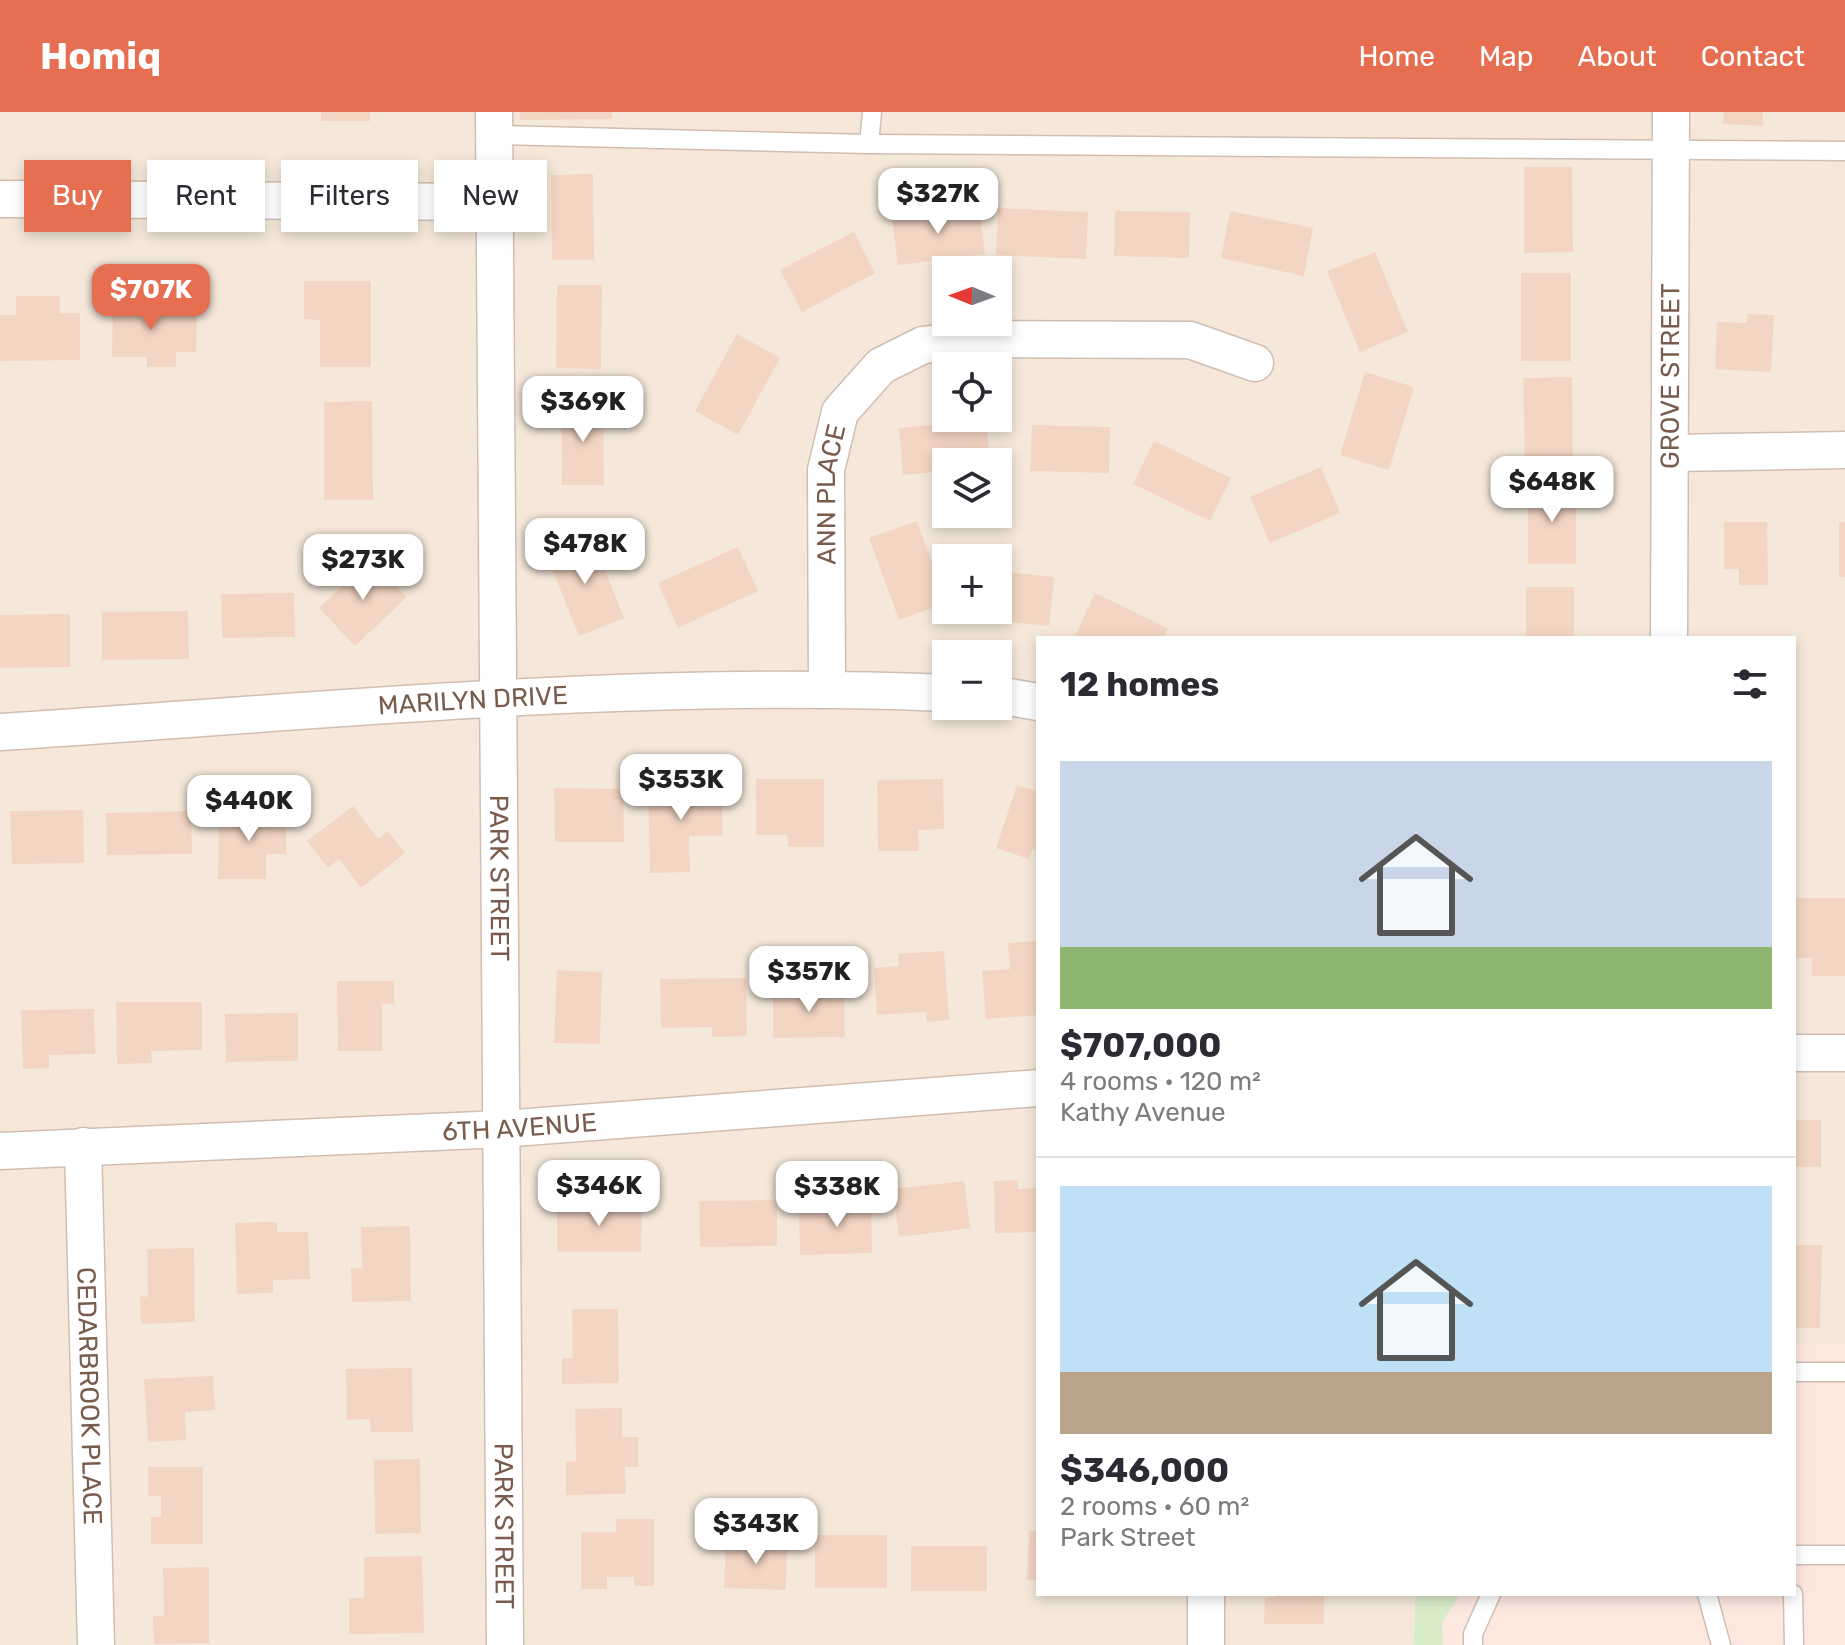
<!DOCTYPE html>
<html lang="en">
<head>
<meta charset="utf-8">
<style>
  :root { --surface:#fff; --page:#f2f2f3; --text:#2b2b33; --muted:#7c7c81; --line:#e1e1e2; --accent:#e76f51 }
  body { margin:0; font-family:Rubik,sans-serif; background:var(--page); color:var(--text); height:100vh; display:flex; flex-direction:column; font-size:30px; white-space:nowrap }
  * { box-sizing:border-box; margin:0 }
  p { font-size:26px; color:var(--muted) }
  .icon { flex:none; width:44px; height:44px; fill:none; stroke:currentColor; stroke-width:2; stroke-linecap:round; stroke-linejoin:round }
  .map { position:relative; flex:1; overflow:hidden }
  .side { position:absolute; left:1036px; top:524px; width:760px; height:960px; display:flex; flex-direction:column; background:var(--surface); border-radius:0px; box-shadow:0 4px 12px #0003 }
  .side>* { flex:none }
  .top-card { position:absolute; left:24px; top:48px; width:760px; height:72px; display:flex; gap:16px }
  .needle { width:52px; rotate:271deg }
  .buttons { position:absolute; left:932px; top:144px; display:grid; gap:16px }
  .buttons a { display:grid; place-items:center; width:80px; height:80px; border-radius:0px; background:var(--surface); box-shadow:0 4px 12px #0003; font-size:40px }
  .price { position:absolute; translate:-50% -68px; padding:0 18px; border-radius:16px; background:#fff; color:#222; font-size:26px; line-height:52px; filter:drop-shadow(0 2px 4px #0008) }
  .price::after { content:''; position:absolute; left:50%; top:48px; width:24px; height:18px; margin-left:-12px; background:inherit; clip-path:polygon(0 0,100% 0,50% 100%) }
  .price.active { background:var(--accent); color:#fff }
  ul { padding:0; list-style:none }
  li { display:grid; align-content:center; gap:16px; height:424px; padding:0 24px }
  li+li { border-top:2px solid var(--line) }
  li span { display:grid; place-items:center; height:248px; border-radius:0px; color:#555 }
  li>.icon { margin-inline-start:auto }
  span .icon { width:144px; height:144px; fill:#fffc; stroke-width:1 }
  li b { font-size:34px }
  h2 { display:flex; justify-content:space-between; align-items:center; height:96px; padding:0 24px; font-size:34px }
  .tag { padding:0 28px; border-radius:0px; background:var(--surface); box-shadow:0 4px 12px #0003; font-size:28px; line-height:72px }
  .tag.active { background:var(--accent); color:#fff }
  header { display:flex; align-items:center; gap:48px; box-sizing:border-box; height:112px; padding:0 40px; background:var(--accent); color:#fff }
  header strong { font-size:38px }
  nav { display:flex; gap:44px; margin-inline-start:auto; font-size:28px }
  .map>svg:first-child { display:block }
</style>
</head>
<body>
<header>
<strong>Homiq</strong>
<nav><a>Home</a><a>Map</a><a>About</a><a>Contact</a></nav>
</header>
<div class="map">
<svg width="1845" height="1533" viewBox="0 0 1845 1533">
  <rect width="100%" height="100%" fill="#fdf6ec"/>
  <!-- residential -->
  <path fill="#f5e8da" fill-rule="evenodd" d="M0,0H1845V1232H1794V526H1038V1482H1415L1414,1533H0ZM946,158H998V210H946ZM946,254H998V306H946ZM946,350H998V402H946ZM946,446H998V498H946ZM946,542H998V594H946Z"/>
  <!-- commercial -->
  <path fill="#fde8e0" d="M1794,1232H1845V1533H1443L1442,1511L1460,1482H1794Z"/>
  <!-- green -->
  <path fill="#d8ecc9" d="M1415,1482H1460L1442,1511L1443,1533H1414Z"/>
  <!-- building -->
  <g fill="#f3d5c3">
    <rect x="321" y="0" width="49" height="9"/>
    <path d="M520,0H612V7L520,8Z"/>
    <path d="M1724,0H1763V14L1723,12Z"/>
    <path d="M1524,55H1572L1573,140L1524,141Z"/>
    <path d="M593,62L594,148H552L551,63Z"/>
    <path d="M979,96L985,142L898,153L892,107Z"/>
    <path d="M998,96L1088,100L1086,147L996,143Z"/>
    <path d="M1115,99L1190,100L1189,146L1114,144Z"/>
    <path d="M1230,99L1313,116L1304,164L1221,146Z"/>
    <path d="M854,120L875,161L802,200L780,158Z"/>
    <path d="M1375,140L1408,220L1360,240L1327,159Z"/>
    <rect x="1521" y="161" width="50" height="88"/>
    <path d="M304,169H371V255H320V208L304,207Z"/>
    <path d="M557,173H602L601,257L556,256Z"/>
    <path d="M16,184H60V201H80V248L0,249V203H16Z"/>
    <path d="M113,185L156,186L155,201H197L196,240H176V255H147V245H112Z"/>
    <path d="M1747,202L1774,203L1771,260L1715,257L1717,210L1747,211Z"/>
    <path d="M737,222L780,246L738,323L695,299Z"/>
    <path d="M1365,260L1414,275L1389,358L1340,343Z"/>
    <path d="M1572,265L1573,350L1525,351L1523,266Z"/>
    <path d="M372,289L373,388H324V290Z"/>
    <path d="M603,290L604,373H562L561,291Z"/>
    <path d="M986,308L990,350H946V359L903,363L899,316Z"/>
    <path d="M1032,313L1110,315L1109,361L1030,359Z"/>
    <path d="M1154,329L1231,366L1210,409L1133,372Z"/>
    <path d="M1321,355L1340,401L1270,431L1250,385Z"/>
    <rect x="1528" y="373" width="48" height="79"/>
    <path d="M917,409L946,491L899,508L869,426Z"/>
    <path d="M1724,410H1767L1768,473H1739V457H1724Z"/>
    <rect x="1839" y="410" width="6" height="55"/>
    <path d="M591,423L624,506L579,524L546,441Z"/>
    <path d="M738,435L758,479L678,516L658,471Z"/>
    <path d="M371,447L407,485L355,534L319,496Z"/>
    <path d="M998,459L1054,465L1049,514L966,505V498H998Z"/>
    <rect x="1526" y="475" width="48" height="51"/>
    <path d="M294,481L295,525L222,526L221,482Z"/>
    <path d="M1095,481L1168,516L1163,526H1074Z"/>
    <path d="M188,499L189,547L102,548V500Z"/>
    <path d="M70,502V555L0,556V503Z"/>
    <path d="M756,667H824V735H788L787,723H756Z"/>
    <path d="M943,667L944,717L918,718L919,739H878L877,668Z"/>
    <path d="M721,671L723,724H689L690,760L650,761L648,672Z"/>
    <path d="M1017,673L1038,680V739L1032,737L1029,747L996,736Z"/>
    <path d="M554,676L623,677L624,730H555Z"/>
    <path d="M353,694L378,727L388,719L405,741L361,776L339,747L328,756L307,729Z"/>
    <path d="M83,698L84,751L12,752L10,699Z"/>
    <path d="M191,699L192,742L107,743L106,701Z"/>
    <path d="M219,699L286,700V742H266V767H218Z"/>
    <path d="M1794,786H1845V864H1812V846H1794Z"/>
    <path d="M1038,829V903L986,907L982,859L1010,857L1008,831Z"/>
    <path d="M944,839L949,908L927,910L926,900L877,903L874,856L899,854L898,842Z"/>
    <path d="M557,858L602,860L600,932L554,931Z"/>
    <path d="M746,866L747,924L712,925V915L661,916L660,867Z"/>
    <path d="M337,869H394V892H382V939H338Z"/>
    <path d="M844,877L845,925L773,926V878Z"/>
    <path d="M116,890H202V938L151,939L152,951L117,952Z"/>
    <path d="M94,897L95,942L49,943V956L23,957L21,898Z"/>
    <path d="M298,901V949L226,950L225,902Z"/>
    <rect x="1794" y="1008" width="27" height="47"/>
    <path d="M1017,1068L1018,1077L1038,1076V1120L995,1121L994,1069Z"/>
    <path d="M964,1069L970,1116L899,1125L893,1077Z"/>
    <path d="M844,1084H871L872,1141L800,1143L799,1097L844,1096Z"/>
    <path d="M777,1088V1134L700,1135L699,1089Z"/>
    <path d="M557,1093H642L641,1140H557Z"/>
    <path d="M277,1110V1120H308L310,1167L273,1168V1181L237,1182L235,1111Z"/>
    <path d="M410,1114L411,1189L352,1190L351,1156H362L361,1115Z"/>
    <path d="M1794,1133H1822L1820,1216H1794Z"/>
    <path d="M194,1136L195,1210L141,1212L140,1184L148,1185L147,1137Z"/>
    <path d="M572,1197H618L619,1271L562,1272V1246H573Z"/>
    <path d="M412,1256L413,1320H371L370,1307L347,1308L346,1257Z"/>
    <path d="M213,1264L215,1298L185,1300L186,1328L148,1330L144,1267Z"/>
    <path d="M622,1296V1325H638V1355H625L626,1382L566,1383V1350L576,1349L575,1297Z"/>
    <path d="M420,1347L421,1421L375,1422L374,1348Z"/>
    <path d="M148,1355H203V1432H151V1405H161V1384H148Z"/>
    <path d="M616,1407H654V1474H634V1465H607V1477H581V1420H616Z"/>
    <path d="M1029,1419H1038V1468H1027Z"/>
    <rect x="815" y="1423" width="72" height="53"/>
    <path d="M726,1430L787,1433L786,1478L724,1476Z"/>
    <rect x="911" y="1434" width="76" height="45"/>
    <path d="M422,1444L424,1521L349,1522V1486H364V1445Z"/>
    <path d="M209,1455V1531L154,1532L153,1504H164L163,1456Z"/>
    <path d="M1277,1482H1324V1512H1264L1265,1486L1277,1485Z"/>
  </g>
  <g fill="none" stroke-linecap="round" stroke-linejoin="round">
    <!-- lane casing -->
    <g stroke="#d1beb0" stroke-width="21">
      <g id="lane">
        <path d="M494,23L869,32L1845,39"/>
        <path d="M869,32L872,0"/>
        <path d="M1794,1260H1845"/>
        <path d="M1794,1443H1845"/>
        <path d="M1707,1482L1721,1533"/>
        <path d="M1793,1482L1794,1533"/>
        <path d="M1473,1533V1522L1491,1482"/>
      </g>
    </g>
    <!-- street casing -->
    <g stroke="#d1beb0" stroke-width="39">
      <g id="street">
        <path id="s1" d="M494,0L505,1533"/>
        <path d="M0,87L494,90"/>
        <path d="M1672,341L1845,338"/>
        <path id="s2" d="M1669,526L1671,0"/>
        <path id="s3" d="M827,576L826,358L840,300L881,254L923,233L980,227L1190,228L1255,251"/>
        <path d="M998,583L1038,590"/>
        <path id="s4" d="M0,620C314,600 631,567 946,581"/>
        <path d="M1794,941H1845"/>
        <path id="s5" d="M83,1034L96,1533"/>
        <path id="s6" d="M0,1039L502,1017L1038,976"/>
        <path d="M1206,1482V1533"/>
      </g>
    </g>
    <!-- lane -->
    <use href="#lane" stroke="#fff" stroke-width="18"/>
    <!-- street -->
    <use href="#street" stroke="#fff" stroke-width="36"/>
  </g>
  <g text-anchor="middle" stroke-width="6" stroke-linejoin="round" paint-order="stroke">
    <!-- street labels -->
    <g font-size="26" fill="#7a5c4d" stroke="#fffaf3">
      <text dy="9" stroke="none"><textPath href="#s2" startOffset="262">GROVE STREET</textPath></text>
      <text dy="9" stroke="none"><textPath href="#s3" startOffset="194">ANN PLACE</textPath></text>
      <text dy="9" stroke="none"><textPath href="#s4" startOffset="474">MARILYN DRIVE</textPath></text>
      <text dy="9" stroke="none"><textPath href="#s1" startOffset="766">PARK STREET</textPath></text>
      <text dy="9" stroke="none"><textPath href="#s6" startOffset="520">6TH AVENUE</textPath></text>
      <text dy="9" stroke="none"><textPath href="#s5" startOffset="250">CEDARBROOK PLACE</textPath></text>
      <text dy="9" stroke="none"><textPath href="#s1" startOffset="1414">PARK STREET</textPath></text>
    </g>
  </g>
</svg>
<div class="buttons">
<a><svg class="needle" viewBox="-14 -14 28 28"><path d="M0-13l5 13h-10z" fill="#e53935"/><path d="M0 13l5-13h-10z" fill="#7c7c81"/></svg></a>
<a><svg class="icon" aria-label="locate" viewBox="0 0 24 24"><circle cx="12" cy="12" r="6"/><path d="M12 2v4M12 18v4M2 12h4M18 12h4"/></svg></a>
<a><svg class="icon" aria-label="layers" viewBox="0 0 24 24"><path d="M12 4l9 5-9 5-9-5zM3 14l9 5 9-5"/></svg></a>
<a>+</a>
<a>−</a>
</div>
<b class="price" style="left:938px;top:124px">$327K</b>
<b class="price active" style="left:151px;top:220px">$707K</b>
<b class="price" style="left:583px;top:332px">$369K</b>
<b class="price" style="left:1552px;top:412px">$648K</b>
<b class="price" style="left:585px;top:474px">$478K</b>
<b class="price" style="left:363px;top:490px">$273K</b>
<b class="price" style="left:681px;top:710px">$353K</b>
<b class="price" style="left:249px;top:731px">$440K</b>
<b class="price" style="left:809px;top:902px">$357K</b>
<b class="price" style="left:599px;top:1116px">$346K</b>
<b class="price" style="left:837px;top:1117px">$338K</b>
<b class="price" style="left:756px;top:1454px">$343K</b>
<div class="top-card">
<a class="tag active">Buy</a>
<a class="tag">Rent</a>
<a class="tag">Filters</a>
<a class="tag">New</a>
</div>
<section class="side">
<h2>12 homes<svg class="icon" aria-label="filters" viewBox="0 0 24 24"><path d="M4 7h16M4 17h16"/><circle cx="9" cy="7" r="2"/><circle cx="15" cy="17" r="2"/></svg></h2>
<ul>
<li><span style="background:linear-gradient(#c9d6e8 75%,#8fb573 0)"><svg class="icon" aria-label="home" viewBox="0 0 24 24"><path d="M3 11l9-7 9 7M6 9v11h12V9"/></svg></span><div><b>$707,000</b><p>4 rooms · 120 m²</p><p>Kathy Avenue</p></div></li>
<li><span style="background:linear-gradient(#bfe0f5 75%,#b9a48a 0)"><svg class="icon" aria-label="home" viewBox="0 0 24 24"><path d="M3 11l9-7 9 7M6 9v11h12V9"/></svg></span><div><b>$346,000</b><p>2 rooms · 60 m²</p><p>Park Street</p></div></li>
</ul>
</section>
</div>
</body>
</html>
